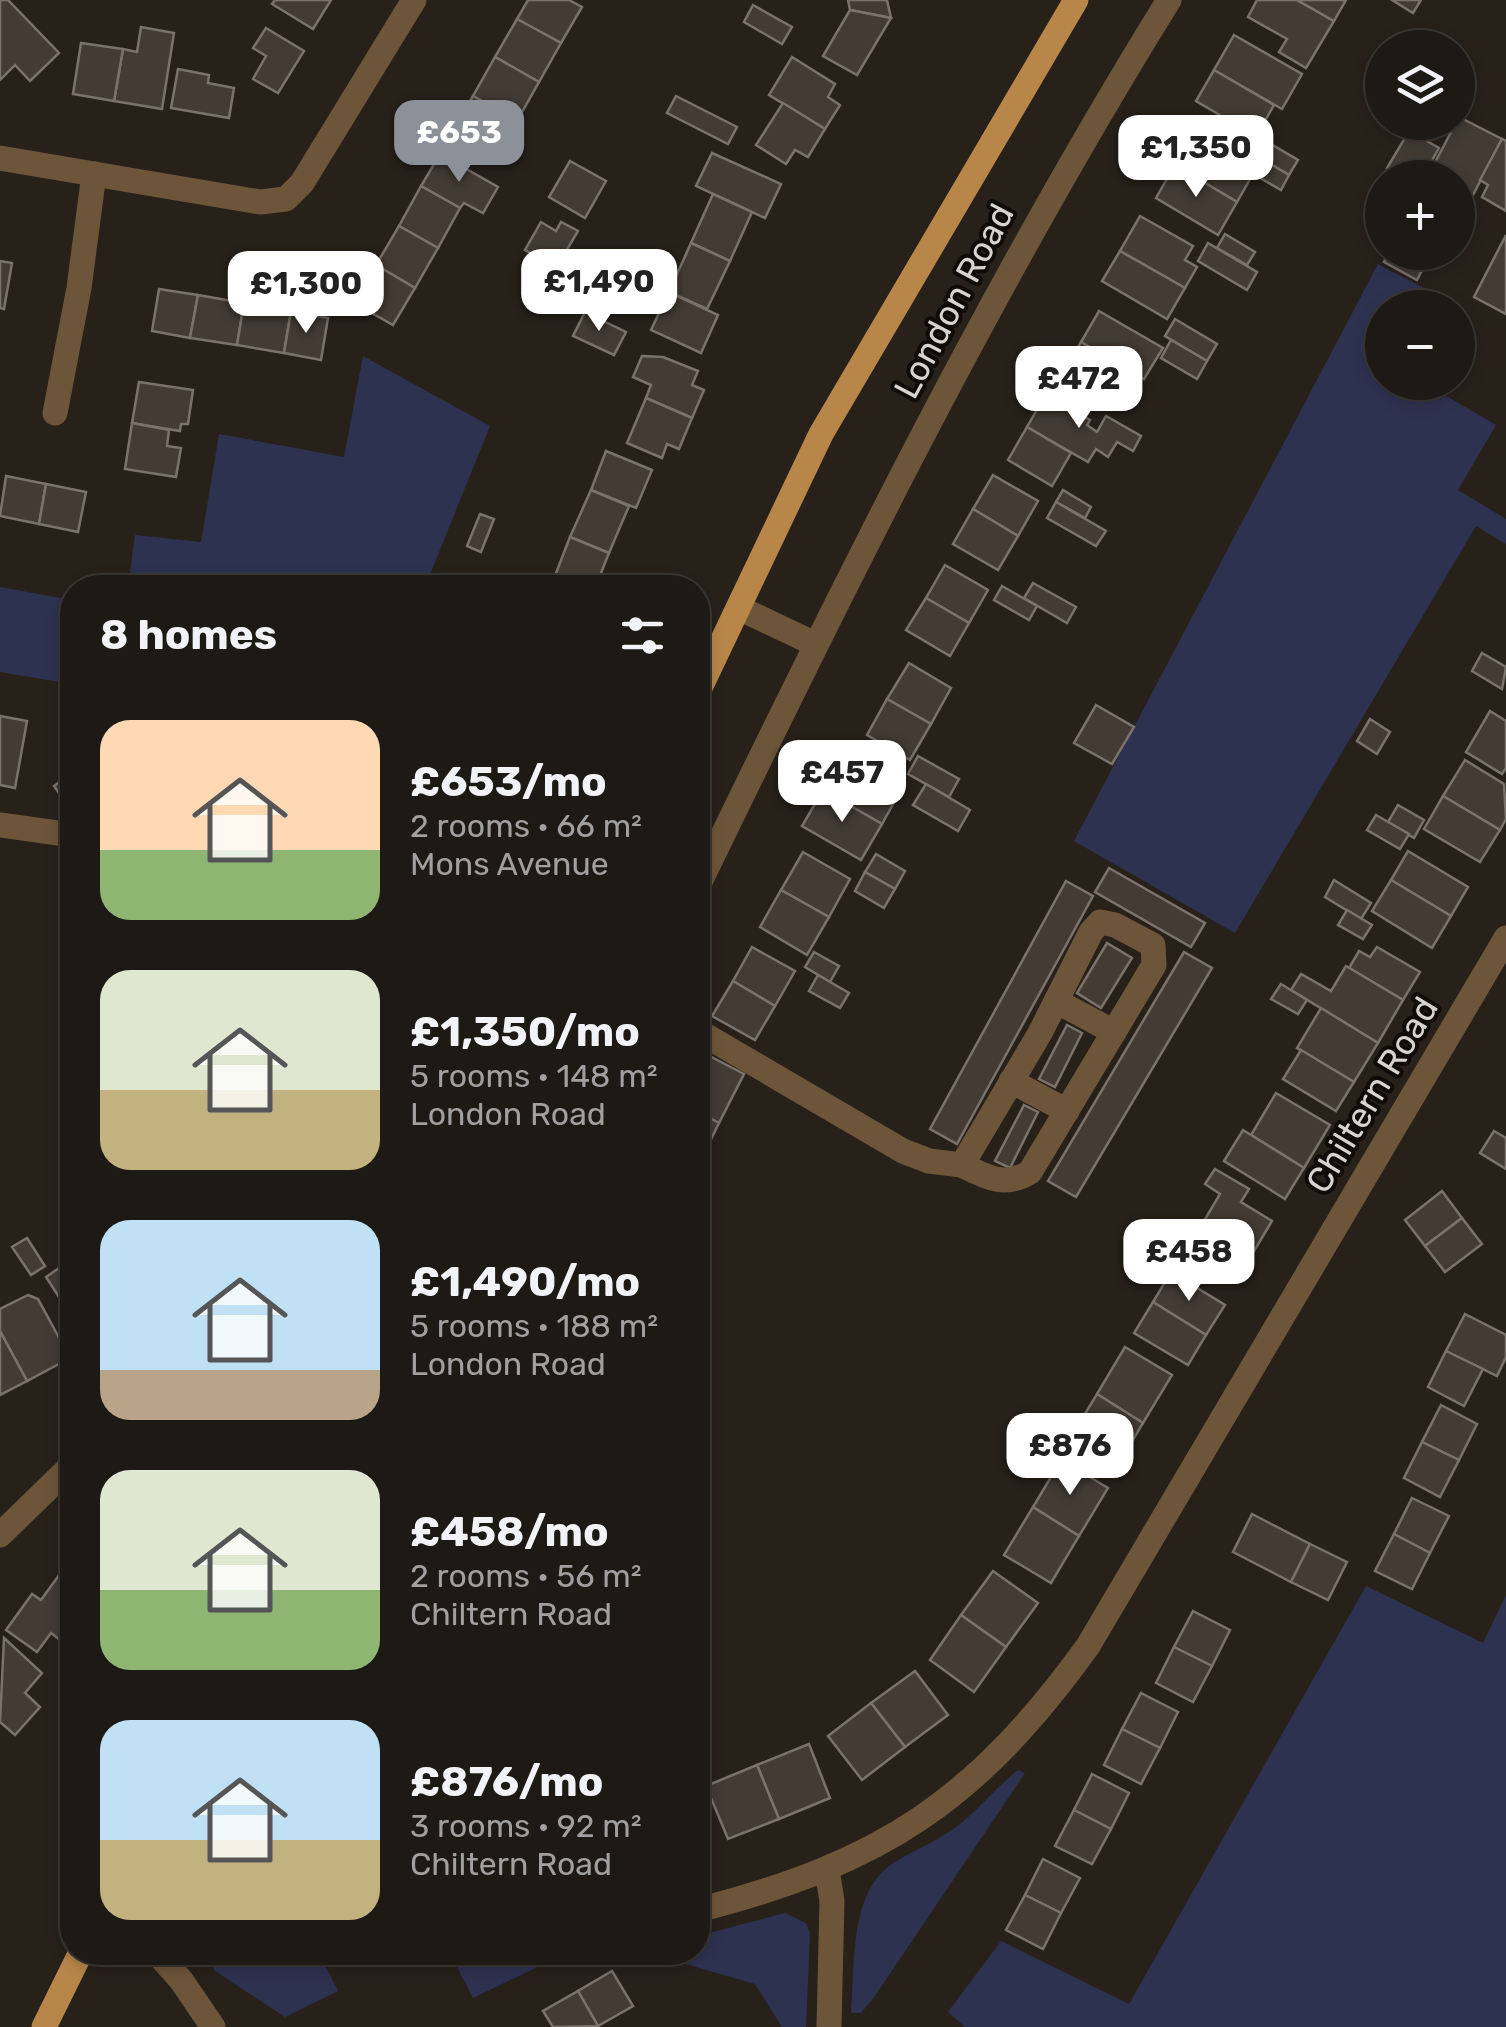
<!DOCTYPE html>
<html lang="en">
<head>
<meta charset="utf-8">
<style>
  :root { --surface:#1d1914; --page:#2a2622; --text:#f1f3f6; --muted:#a0a0a0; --line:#3b3834; --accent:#8c9099 }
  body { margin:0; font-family:Rubik,sans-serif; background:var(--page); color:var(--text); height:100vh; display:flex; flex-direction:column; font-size:38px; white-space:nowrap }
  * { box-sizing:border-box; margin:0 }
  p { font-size:32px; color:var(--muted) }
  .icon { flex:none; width:55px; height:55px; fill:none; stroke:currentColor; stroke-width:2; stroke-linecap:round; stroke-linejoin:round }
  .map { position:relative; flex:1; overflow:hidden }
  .panel { position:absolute; left:60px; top:575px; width:650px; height:1390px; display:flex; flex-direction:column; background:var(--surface); border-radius:40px; box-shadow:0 5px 15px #0003,0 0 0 2px var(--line) }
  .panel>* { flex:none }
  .fabs { position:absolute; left:1365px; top:30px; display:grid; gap:20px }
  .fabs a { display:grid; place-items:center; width:110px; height:110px; border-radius:50%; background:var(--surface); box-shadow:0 5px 15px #0003,0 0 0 2px var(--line); font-size:50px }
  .price { position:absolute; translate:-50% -85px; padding:0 22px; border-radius:20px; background:#fff; color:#222; font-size:32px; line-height:65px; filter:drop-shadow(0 2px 5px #0008) }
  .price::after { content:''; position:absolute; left:50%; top:60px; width:30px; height:22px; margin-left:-15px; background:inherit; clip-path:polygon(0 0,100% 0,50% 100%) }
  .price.on { background:var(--accent); color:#fff }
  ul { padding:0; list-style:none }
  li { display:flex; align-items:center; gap:30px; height:250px; padding:0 40px }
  li span { display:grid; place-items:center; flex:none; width:280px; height:200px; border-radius:30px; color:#555 }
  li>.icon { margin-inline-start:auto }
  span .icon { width:120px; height:120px; fill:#fffc; stroke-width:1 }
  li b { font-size:42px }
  h2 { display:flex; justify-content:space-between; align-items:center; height:120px; padding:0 40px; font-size:42px }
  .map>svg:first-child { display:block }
</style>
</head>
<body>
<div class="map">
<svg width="1506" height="2027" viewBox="0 0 1506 2027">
  <rect width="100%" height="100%" fill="#27211a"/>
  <!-- green -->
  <g fill="#2e3251">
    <path d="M1378,264L1462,308L1458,316V308H1382V382L1424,383L1496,425L1458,490L1506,519V544L1476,526L1235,933L1074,841Z"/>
    <path d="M363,356L490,426L425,587H128L135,535L201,542L219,434L344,457Z"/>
    <path d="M0,587L72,600V684L0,672Z"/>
    <path d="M1366,1586L1483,1643L1506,1595V2027H965L948,2012L1001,1941L1129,2004Z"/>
    <path d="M1018,1770L1025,1773L875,1996L861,2013H851C855,1970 849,1896 889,1866C909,1852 934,1843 955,1828C978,1811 996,1787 1018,1770Z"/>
    <path d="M785,1913L806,1923L810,1933L806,2027H782L755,1984L647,1953L698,1952V1936Z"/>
    <path d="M206,1953V1952L349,1953L325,1965L338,1991L285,2017L215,1971Z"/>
    <path d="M450,1953H558L556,1958L473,1998Z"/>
  </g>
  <!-- building -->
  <g fill="#433b34" stroke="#7b736b" stroke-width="2.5">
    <path d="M0,0H8L59,53L30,81L15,65L0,80Z"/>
    <path d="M275,0H331L313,29L272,4Z"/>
    <path d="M528,0H569L582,7L561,43L517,19Z"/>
    <path d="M848,0H887L891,18L850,10Z"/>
    <path d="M1257,0H1297L1334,21L1306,68L1279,52L1287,39L1248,17Z"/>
    <path d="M1297,0H1346L1334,21Z"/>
    <path d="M1392,0H1421L1413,13Z"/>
    <path d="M753,5L792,27L782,44L744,22Z"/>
    <path d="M850,10L891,18L857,75L823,56Z"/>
    <path d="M517,19L561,43L539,82L495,57Z"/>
    <path d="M141,27L174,33L162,109L114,101L123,49L137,52Z"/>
    <path d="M266,28L304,51L278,93L253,79L266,56L253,48Z"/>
    <path d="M1234,35L1302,74L1282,109L1214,70Z"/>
    <path d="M81,43L123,49L114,101L73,94Z"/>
    <path d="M495,57L539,82L517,121L473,96Z"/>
    <path d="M792,57L835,84L828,97L840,105L825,129L769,95Z"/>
    <path d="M178,69L209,75L208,83L234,88L229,118L171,108Z"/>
    <path d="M1214,70L1274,105L1261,128L1247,120L1242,128L1196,101Z"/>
    <path d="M473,96L517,121L496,159L451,133Z"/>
    <path d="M676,96L737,127L728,144L667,113Z"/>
    <path d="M783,103L825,129L808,157L795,150L786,164L756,145Z"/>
    <path d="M1459,117L1502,139L1473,195L1458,187V178L1430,172Z"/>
    <path d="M1249,131L1298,160L1289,175L1240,146Z"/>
    <path d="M1409,131L1439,148L1422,178H1402L1387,168Z"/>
    <path d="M1194,133L1247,164L1253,154L1289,175L1281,190L1253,174L1237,202L1175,165Z"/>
    <path d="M1502,139L1506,141V211L1482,197L1488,185L1480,180Z"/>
    <path d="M712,153L781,184L765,218L696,186Z"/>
    <path d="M440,154L498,187L483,213L464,203L460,208L421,186Z"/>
    <path d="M570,161L606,181L585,218L549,197Z"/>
    <path d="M1175,165L1237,202L1218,235L1156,198Z"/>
    <path d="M421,186L460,208L438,248L399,226Z"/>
    <path d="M713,194L752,212L730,261L691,243Z"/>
    <path d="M1140,216L1193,246L1185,260L1197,267L1185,288L1120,251Z"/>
    <path d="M541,222L556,231L561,222L578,231L556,268L525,250Z"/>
    <path d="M399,226L438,248L415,288L376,265Z"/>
    <path d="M1225,234L1255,252L1247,265L1217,248Z"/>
    <path d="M1506,235V314L1474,297Z"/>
    <path d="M691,243L730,261L707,309L669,292Z"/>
    <path d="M1208,243L1257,272L1247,290L1198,261Z"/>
    <path d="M1120,251L1185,288L1167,319L1102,281Z"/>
    <path d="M1389,252H1431L1417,280L1384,262Z"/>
    <path d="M0,261L12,263L4,309L0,308Z"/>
    <path d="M376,265L415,288L393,325L354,303Z"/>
    <path d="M159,289L198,295L190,338L152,331Z"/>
    <path d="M669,292L718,315L701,353L651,330Z"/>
    <path d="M198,295L244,303L237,345L190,338Z"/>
    <path d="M244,303L291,311L284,353L237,345Z"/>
    <path d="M291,311L328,318L321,360L284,353Z"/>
    <path d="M1099,311L1163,348L1144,379L1081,342Z"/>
    <path d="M585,312L626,332L614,355L573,336Z"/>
    <path d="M1175,319L1217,344L1207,361L1165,336Z"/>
    <path d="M1171,340L1207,361L1197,379L1161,358Z"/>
    <path d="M1081,342L1137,375L1118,407L1062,375Z"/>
    <path d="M642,356L663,357L698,371L692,385L704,390L692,418L646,398L651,385L633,377Z"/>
    <path d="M139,382L193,390L188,424H181L180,431L132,423Z"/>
    <path d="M1046,394L1090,420L1087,425L1097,432L1106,416L1141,436L1133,451L1117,442L1108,457L1096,449L1088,462L1027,427Z"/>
    <path d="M646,398L692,418L679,449L667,444L662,458L627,443Z"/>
    <path d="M132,423L169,430L167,446L181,448L176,477L125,469Z"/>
    <path d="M1027,427L1071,453L1052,486L1008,460Z"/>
    <path d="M606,451L652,470L636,508L591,490Z"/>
    <path d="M993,475L1038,501L1018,536L973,509Z"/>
    <path d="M6,476L46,484L39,524L0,516Z"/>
    <path d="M46,484L86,492L78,532L39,524Z"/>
    <path d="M591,490L629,506L609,553L570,537Z"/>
    <path d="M1063,490L1091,507L1085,518L1056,502Z"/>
    <path d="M1056,502L1106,531L1096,546L1047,518Z"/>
    <path d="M973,509L1018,536L998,570L953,544Z"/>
    <path d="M480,514L494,519L481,552L467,546Z"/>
    <path d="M570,537L609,553L595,588L551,586Z"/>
    <path d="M945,565L988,590L969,623L926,598Z"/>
    <path d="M1033,583L1076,607L1067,623L1024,598Z"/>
    <path d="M1002,586L1037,606L1029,620L994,600Z"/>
    <path d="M926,598L969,623L950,656L906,630Z"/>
    <path d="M1482,653L1506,667L1502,689L1472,671Z"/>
    <path d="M909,663L951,688L931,724L887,699Z"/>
    <path d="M887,699L931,724L910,760L867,735Z"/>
    <path d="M1096,705L1134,727L1112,764L1074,743Z"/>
    <path d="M1490,711L1506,721V768L1502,774L1466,752Z"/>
    <path d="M0,716L27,721L15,788L0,785Z"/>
    <path d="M1370,719L1390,732L1377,754L1357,741Z"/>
    <path d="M844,754L902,788L882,824L823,790Z"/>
    <path d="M918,756L959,779L949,797L908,774Z"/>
    <path d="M1465,760L1504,784L1506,819L1500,830L1443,796Z"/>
    <path d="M72,773V808L71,810L54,786Z"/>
    <path d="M926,784L970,810L958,831L913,805Z"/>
    <path d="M823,790L882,824L861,860L802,826Z"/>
    <path d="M1443,796L1500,830L1480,862L1424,829Z"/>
    <path d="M1398,805L1424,820L1414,838L1388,822Z"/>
    <path d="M1376,815L1409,834L1400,849L1367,830Z"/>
    <path d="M1408,851L1468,887L1451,916L1391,880Z"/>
    <path d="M803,852L850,879L829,917L781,890Z"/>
    <path d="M876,854L905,871L895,889L865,872Z"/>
    <path d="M1109,868L1205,923L1191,947L1095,892Z"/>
    <path d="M865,872L895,889L884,908L855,891Z"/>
    <path d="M1334,880L1371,903L1361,919L1325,897Z"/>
    <path d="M1391,880L1451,916L1432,948L1372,911Z"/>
    <path d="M1066,881L1093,896L957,1144L930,1129Z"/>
    <path d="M781,890L829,917L807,955L760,927Z"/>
    <path d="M1347,910L1372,925L1363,939L1338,925Z"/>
    <path d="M1107,943L1132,958L1101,1008L1077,993Z"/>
    <path d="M752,947L795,971L775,1006L733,981Z"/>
    <path d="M1377,947L1420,972L1403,1000L1349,968L1359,951L1370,957Z"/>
    <path d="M814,952L839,966L830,982L805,967Z"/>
    <path d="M1184,952L1212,968L1076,1197L1048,1181Z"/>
    <path d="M1346,966L1403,1000L1378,1043L1291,990L1301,974L1331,991Z"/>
    <path d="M818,975L849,993L840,1008L809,991Z"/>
    <path d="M733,981L775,1006L755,1040L712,1016Z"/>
    <path d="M1281,984L1307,1000L1298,1014L1271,999Z"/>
    <path d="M1321,1008L1378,1043L1354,1082L1297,1048Z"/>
    <path d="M1067,1025L1082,1033L1055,1087L1039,1079Z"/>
    <path d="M698,1050L744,1074L719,1123L698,1112Z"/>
    <path d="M1301,1050L1354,1082L1336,1111L1283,1079Z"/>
    <path d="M1276,1093L1330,1125L1304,1168L1251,1135Z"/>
    <path d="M1024,1105L1038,1112L1010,1168L995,1161Z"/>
    <path d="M698,1112L719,1123L698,1166Z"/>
    <path d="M1243,1130L1304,1168L1285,1199L1224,1161Z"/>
    <path d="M1494,1131L1506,1138V1169L1480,1153Z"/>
    <path d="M1215,1169L1249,1189L1241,1202L1272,1221L1254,1251L1204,1221L1220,1194L1205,1184Z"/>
    <path d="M1442,1191L1462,1218L1425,1246L1405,1220Z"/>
    <path d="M1462,1218L1482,1244L1445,1272L1425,1246Z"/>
    <path d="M1213,1226L1254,1251L1236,1282L1194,1257Z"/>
    <path d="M1136,1236L1172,1258L1162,1275L1126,1253Z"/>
    <path d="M27,1238L45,1266L31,1275L12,1247Z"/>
    <path d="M72,1259V1317L46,1277Z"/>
    <path d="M1171,1272L1225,1305L1206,1335L1153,1302Z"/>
    <path d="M28,1295L38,1299L70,1358L27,1381L0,1331V1309Z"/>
    <path d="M1153,1302L1206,1335L1188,1365L1134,1333Z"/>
    <path d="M1465,1314L1506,1335V1357L1497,1376L1446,1351Z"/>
    <path d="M0,1331L27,1381L0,1395Z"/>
    <path d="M1125,1347L1172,1375L1143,1423L1097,1394Z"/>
    <path d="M1446,1351L1483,1369L1464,1406L1428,1387Z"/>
    <path d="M1097,1394L1143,1423L1115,1470L1068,1442Z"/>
    <path d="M1441,1405L1477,1424L1459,1460L1422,1442Z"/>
    <path d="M1422,1442L1459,1460L1440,1497L1404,1478Z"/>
    <path d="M1061,1460L1108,1488L1079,1536L1033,1507Z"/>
    <path d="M1412,1498L1449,1516L1430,1553L1394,1534Z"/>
    <path d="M1033,1507L1079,1536L1051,1583L1004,1555Z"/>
    <path d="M1252,1514L1310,1544L1291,1582L1233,1552Z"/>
    <path d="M1394,1534L1430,1553L1412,1589L1375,1571Z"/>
    <path d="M1310,1544L1347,1562L1328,1600L1291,1582Z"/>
    <path d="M62,1571L72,1579V1649L51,1633L37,1652L6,1630L32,1594L41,1600Z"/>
    <path d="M993,1571L1038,1603L1006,1647L961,1615Z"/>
    <path d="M1193,1611L1230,1630L1212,1666L1174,1647Z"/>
    <path d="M961,1615L1006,1647L974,1692L930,1660Z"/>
    <path d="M4,1638L42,1673L25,1693L40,1707L15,1735L0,1722Z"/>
    <path d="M1174,1647L1212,1666L1193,1702L1156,1683Z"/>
    <path d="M915,1671L948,1715L905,1747L871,1703Z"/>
    <path d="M1141,1693L1178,1712L1160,1748L1122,1729Z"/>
    <path d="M871,1703L905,1747L862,1780L828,1736Z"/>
    <path d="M1122,1729L1160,1748L1141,1784L1104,1765Z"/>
    <path d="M809,1744L830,1798L779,1819L757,1765Z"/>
    <path d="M757,1765L779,1819L728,1839L706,1786Z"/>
    <path d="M1092,1774L1129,1793L1111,1829L1074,1810Z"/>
    <path d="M1074,1810L1111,1829L1092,1864L1055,1846Z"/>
    <path d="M1043,1859L1080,1878L1061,1913L1025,1895Z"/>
    <path d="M1025,1895L1061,1913L1043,1949L1006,1930Z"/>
    <path d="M612,1971L633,2006L598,2026L578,1991Z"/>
    <path d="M578,1991L598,2026L553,2027L543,2011Z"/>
  </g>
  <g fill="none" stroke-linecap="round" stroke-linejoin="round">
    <!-- minor -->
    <g stroke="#6d5539" stroke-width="25">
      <path d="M0,158L260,202L286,199L302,183L414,0"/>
      <path d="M55,413L79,288L94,174"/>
      <path d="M739,608L815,644"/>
      <path d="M0,825L72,835"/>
      <path d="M698,886C844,585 992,285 1169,0"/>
      <path d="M1056,1001L1114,1032"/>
      <path d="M698,1031L903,1151L929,1161L962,1165L1040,1033L1091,932L1100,922L1115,925L1153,945L1154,965L1030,1172C1005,1188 986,1177 962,1165"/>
      <path d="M1011,1081L1067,1111"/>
      <path d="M0,1535L72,1465"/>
      <path d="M827,1870L832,1901L829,2027"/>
      <path d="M698,1910C882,1863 976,1801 1088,1646L1506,938"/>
      <path d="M156,1952L181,1980L213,2027"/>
    </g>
    <!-- major -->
    <g stroke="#b88649" stroke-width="25">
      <path d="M698,692L821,434L1076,0"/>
      <path d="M44,2027L81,1952"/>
    </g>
  </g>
  <g text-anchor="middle" stroke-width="8" stroke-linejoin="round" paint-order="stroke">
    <!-- street labels -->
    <g font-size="35" fill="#d7d3ce" stroke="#0e0b08">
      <text transform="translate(954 301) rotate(-62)" y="12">London Road</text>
      <text transform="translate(1372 1095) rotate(-59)" y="12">Chiltern Road</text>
    </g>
  </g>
</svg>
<div class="fabs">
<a><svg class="icon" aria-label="layers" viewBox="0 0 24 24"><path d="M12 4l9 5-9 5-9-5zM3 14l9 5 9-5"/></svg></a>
<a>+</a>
<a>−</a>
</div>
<b class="price on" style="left:459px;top:185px">£653</b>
<b class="price" style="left:1196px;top:200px">£1,350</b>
<b class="price" style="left:599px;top:334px">£1,490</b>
<b class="price" style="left:306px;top:336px">£1,300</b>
<b class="price" style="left:1079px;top:431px">£472</b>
<b class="price" style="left:842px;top:825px">£457</b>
<b class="price" style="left:1189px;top:1304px">£458</b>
<b class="price" style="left:1070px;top:1498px">£876</b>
<section class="panel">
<h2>8 homes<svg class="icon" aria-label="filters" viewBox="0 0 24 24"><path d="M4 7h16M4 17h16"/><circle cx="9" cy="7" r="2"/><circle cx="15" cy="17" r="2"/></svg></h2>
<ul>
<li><span style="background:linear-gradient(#ffd9b3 65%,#8fb573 0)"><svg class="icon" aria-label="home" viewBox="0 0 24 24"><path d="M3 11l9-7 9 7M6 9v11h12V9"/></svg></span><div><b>£653/mo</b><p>2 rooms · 66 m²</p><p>Mons Avenue</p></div></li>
<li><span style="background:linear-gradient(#dfe7d0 60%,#c2b280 0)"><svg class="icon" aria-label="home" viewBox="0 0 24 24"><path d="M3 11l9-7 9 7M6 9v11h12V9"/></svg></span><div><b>£1,350/mo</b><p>5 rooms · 148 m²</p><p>London Road</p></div></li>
<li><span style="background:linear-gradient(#bfe0f5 75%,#b9a48a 0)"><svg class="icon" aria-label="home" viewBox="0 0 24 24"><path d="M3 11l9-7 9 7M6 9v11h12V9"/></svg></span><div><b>£1,490/mo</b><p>5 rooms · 188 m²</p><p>London Road</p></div></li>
<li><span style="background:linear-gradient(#dfe7d0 60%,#8fb573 0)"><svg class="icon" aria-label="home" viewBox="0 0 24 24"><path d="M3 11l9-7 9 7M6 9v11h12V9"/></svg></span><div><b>£458/mo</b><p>2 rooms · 56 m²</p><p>Chiltern Road</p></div></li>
<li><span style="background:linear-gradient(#bfe0f5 60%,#c2b280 0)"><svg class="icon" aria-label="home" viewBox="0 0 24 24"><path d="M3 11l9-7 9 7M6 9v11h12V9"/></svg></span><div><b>£876/mo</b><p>3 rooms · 92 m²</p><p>Chiltern Road</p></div></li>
</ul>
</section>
</div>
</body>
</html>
